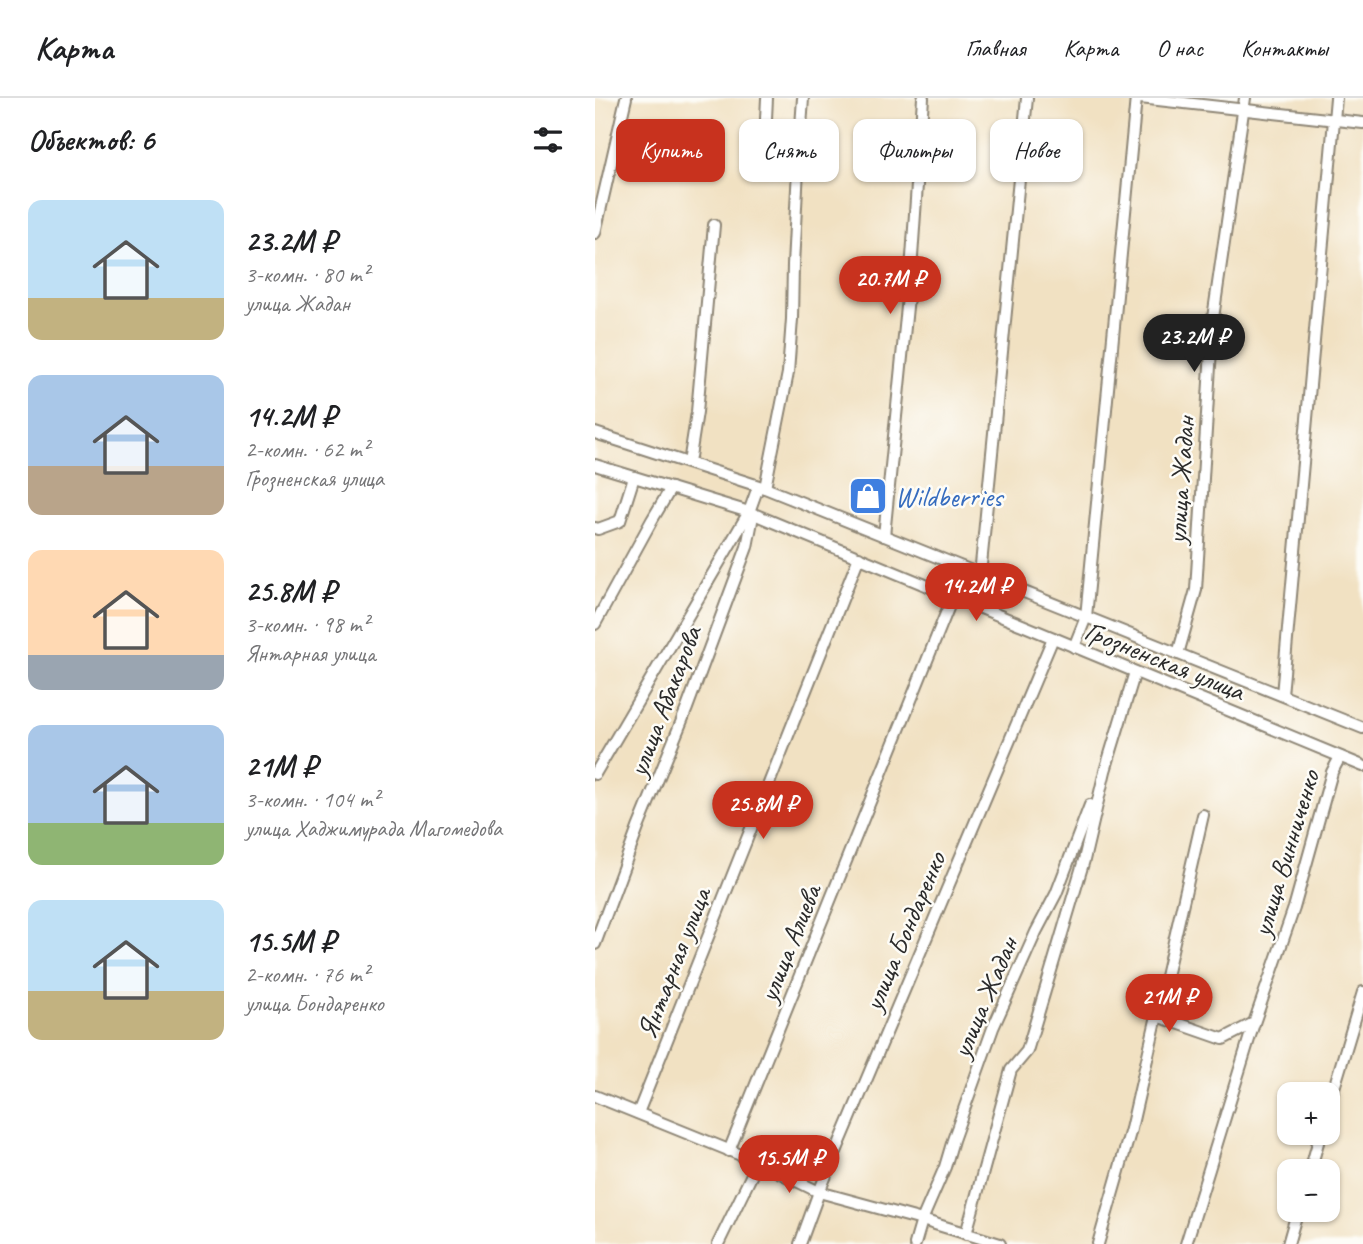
<!DOCTYPE html>
<html lang="ru">
<head>
<meta charset="utf-8">
<style>
  :root { --surface:#fff; --page:#f6f6f6; --text:#202124; --muted:#757577; --line:#e0e0e0; --accent:#c8321e }
  body { margin:0; font-family:Caveat,sans-serif; background:var(--page); color:var(--text); height:100vh; display:flex; flex-direction:column; font-size:26px; white-space:nowrap }
  * { box-sizing:border-box; margin:0 }
  p { font-size:23px; color:var(--muted) }
  .icon { flex:none; width:38px; height:38px; fill:none; stroke:currentColor; stroke-width:2; stroke-linecap:round; stroke-linejoin:round }
  .map { position:relative; flex:1; overflow:hidden }
  .panel { display:flex; flex-direction:column; background:var(--surface); width:595px }
  .panel>* { flex:none }
  .top-card { position:absolute; left:21px; top:21px; width:640px; height:63px; display:flex; gap:14px }
  .buttons { position:absolute; left:682px; top:984px; display:grid; gap:14px }
  .buttons a { display:grid; place-items:center; width:63px; height:63px; border-radius:14px; background:var(--surface); box-shadow:0 2px 5px #0004; font-size:35px }
  .price { position:absolute; translate:-50% -60px; padding:0 16px; border-radius:24px; background:var(--accent); color:#fff; font-size:23px; line-height:46px; filter:drop-shadow(0 2px 4px #0008) }
  .price::after { content:''; position:absolute; left:50%; top:42px; width:21px; height:16px; margin-left:-10px; background:inherit; clip-path:polygon(0 0,100% 0,50% 100%) }
  .price.on { background:#222; color:#fff }
  ul { padding:0; list-style:none }
  li { display:flex; align-items:center; gap:21px; height:175px; padding:0 28px }
  li span { display:grid; place-items:center; flex:none; width:196px; height:140px; border-radius:14px; color:#555 }
  li>.icon { margin-inline-start:auto }
  span .icon { width:84px; height:84px; fill:#fffc; stroke-width:1 }
  li b { font-size:30px }
  h2 { display:flex; justify-content:space-between; align-items:center; height:84px; padding:0 28px; font-size:30px }
  .pill { padding:0 24px; border-radius:14px; background:var(--surface); box-shadow:0 2px 5px #0004; font-size:24px; line-height:63px }
  .pill.on { background:var(--accent); color:#fff }
  header { display:flex; align-items:center; gap:42px; box-sizing:border-box; height:98px; padding:0 35px; background:var(--surface); border-bottom:2px solid var(--line) }
  header strong { font-size:33px }
  nav { display:flex; gap:38px; margin-inline-start:auto; font-size:24px }
  main { display:flex; flex:1; min-height:0 }
  .map>svg:first-child { display:block }
</style>
</head>
<body>
<header>
<strong>Карта</strong>
<nav><a>Главная</a><a>Карта</a><a>О нас</a><a>Контакты</a></nav>
</header>
<main>
<section class="panel">
<h2>Объектов: 6<svg class="icon" aria-label="filters" viewBox="0 0 24 24"><path d="M4 7h16M4 17h16"/><circle cx="9" cy="7" r="2"/><circle cx="15" cy="17" r="2"/></svg></h2>
<ul>
<li><span style="background:linear-gradient(#bfe0f5 70%,#c2b280 0)"><svg class="icon" aria-label="home" viewBox="0 0 24 24"><path d="M3 11l9-7 9 7M6 9v11h12V9"/></svg></span><div><b>23.2M ₽</b><p>3-комн. · 80 m²</p><p>улица Жадан</p></div></li>
<li><span style="background:linear-gradient(#a9c7e8 65%,#b9a48a 0)"><svg class="icon" aria-label="home" viewBox="0 0 24 24"><path d="M3 11l9-7 9 7M6 9v11h12V9"/></svg></span><div><b>14.2M ₽</b><p>2-комн. · 62 m²</p><p>Грозненская улица</p></div></li>
<li><span style="background:linear-gradient(#ffd9b3 75%,#9aa5b1 0)"><svg class="icon" aria-label="home" viewBox="0 0 24 24"><path d="M3 11l9-7 9 7M6 9v11h12V9"/></svg></span><div><b>25.8M ₽</b><p>3-комн. · 98 m²</p><p>Янтарная улица</p></div></li>
<li><span style="background:linear-gradient(#a9c7e8 70%,#8fb573 0)"><svg class="icon" aria-label="home" viewBox="0 0 24 24"><path d="M3 11l9-7 9 7M6 9v11h12V9"/></svg></span><div><b>21M ₽</b><p>3-комн. · 104 m²</p><p>улица Хаджимурада Магомедова</p></div></li>
<li><span style="background:linear-gradient(#bfe0f5 65%,#c2b280 0)"><svg class="icon" aria-label="home" viewBox="0 0 24 24"><path d="M3 11l9-7 9 7M6 9v11h12V9"/></svg></span><div><b>15.5M ₽</b><p>2-комн. · 76 m²</p><p>улица Бондаренко</p></div></li>
</ul>
</section>
<div class="map">
<svg width="768" height="1146" viewBox="0 0 768 1146">
  <rect width="100%" height="100%" fill="#fdfcf7"/>
  <filter id="ink" filterUnits="userSpaceOnUse"><feTurbulence type="fractalNoise" baseFrequency=".0143" numOctaves="2"/><feDisplacementMap in="SourceGraphic" scale="14" xChannelSelector="R" yChannelSelector="G"/><feConvolveMatrix kernelMatrix="1 2 1 2 8 2 1 2 1" color-interpolation-filters="sRGB"/></filter>
  <filter id="wash" filterUnits="userSpaceOnUse"><feTurbulence type="fractalNoise" baseFrequency=".00686" numOctaves="4" result="noise"/><feDisplacementMap in="SourceGraphic" scale="28" xChannelSelector="R" yChannelSelector="G"/><feGaussianBlur stdDeviation="1.57" result="paint"/><feColorMatrix in="noise" values="0 0 0 0 0 0 0 0 0 0 0 0 0 0 0 0 0 1.4 0 .05"/><feComposite in="paint" operator="in"/></filter>
  <g filter="url(#wash)">
    <rect width="100%" height="100%" fill="#f1e1c2"/>
  </g>
  <g filter="url(#ink)">
    <g fill="none" stroke-linecap="round" stroke-linejoin="round">
      <!-- minor casing -->
      <g stroke="#8e8676" stroke-width="14">
        <g id="minor">
          <path d="M545,0L768,25"/>
          <path d="M169,62L172,0"/>
          <path d="M0,135L31,0"/>
          <path d="M0,335L170,390L768,630"/>
          <path d="M94,365L102,314L119,127"/>
          <path d="M0,367L154,414L768,668"/>
          <path d="M170,390L193,275L197,221L198,167L203,71L208,0"/>
          <path d="M0,430L3,431L25,423L39,379"/>
          <path d="M289,438L317,159L328,0"/>
          <path d="M385,477L432,0"/>
          <path d="M0,526L57,422L76,390"/>
          <path d="M479,549L491,519L541,0"/>
          <path d="M583,556L601,492L618,220L650,0"/>
          <path d="M687,597L741,0"/>
          <path d="M0,676L154,414L163,389"/>
          <path d="M0,846L43,730L92,610L152,449L157,423L154,414"/>
          <path d="M562,918L628,941L659,925"/>
          <path d="M0,998L163,1064L224,1094L327,1122L405,1146"/>
          <path d="M733,1010L768,894"/>
          <path d="M43,1015L264,459"/>
          <path d="M134,1053L358,498"/>
          <path d="M715,1073L726,1034"/>
          <path d="M371,1136L416,972L432,953L489,762L510,673L540,574"/>
          <path d="M123,1146L163,1064"/>
          <path d="M205,1146L224,1094L458,540"/>
          <path d="M320,1146L327,1122L350,1069L358,1042L398,930L441,834L461,796L495,707"/>
          <path d="M503,1146L536,1031L608,717"/>
          <path d="M591,1146L659,925L699,810L737,674L745,659"/>
          <path d="M693,1146L703,1111"/>
        </g>
      </g>
      <!-- minor -->
      <use href="#minor" stroke="#fff" stroke-width="10"/>
    </g>
  </g>
  <!-- icons -->
  <defs>
    <g id="shop-square" transform="scale(2.0125)"><rect x="-9" y="-9" width="18" height="18" rx="4" fill="#3f7fe0" stroke="#fdfcf7"/><path d="M-5-2.5h2.3a2.7 3.5 0 0 1 5.4 0H5L5.5 6h-11ZM-1.5-2.5h3a1.5 2.3 0 0 0-3 0Z" fill="#fff"/></g>
  </defs>
  <g fill-rule="evenodd">
    <use href="#shop-square" x="273" y="398"/>
  </g>
  <g text-anchor="middle" stroke-width="5" stroke-linejoin="round" paint-order="stroke">
    <!-- street labels -->
    <g font-size="28" fill="#2b2b2b" stroke="#fdfcf7">
      <text transform="translate(585 382) rotate(-86)" y="10">улица Жадан</text>
      <text transform="translate(570 562) rotate(22)" y="10">Грозненская улица</text>
      <text transform="translate(69 603) rotate(-69)" y="10">улица Абакарова</text>
      <text transform="translate(690 755) rotate(-73)" y="10">улица Винниченко</text>
      <text transform="translate(309 833) rotate(-67)" y="10">улица Бондаренко</text>
      <text transform="translate(194 845) rotate(-68)" y="10">улица Алиева</text>
      <text transform="translate(78 865) rotate(-69)" y="10">Янтарная улица</text>
      <text transform="translate(389 899) rotate(-67)" y="10">улица Жадан</text>
    </g>
    <!-- shop labels -->
    <g font-size="28" fill="#366cbe" stroke="#fdfcf7" text-anchor="start">
      <text x="300" y="408">Wildberries</text>
    </g>
  </g>
</svg>
<div class="buttons">
<a>+</a>
<a>−</a>
</div>
<b class="price" style="left:295px;top:218px">20.7M ₽</b>
<b class="price on" style="left:599px;top:276px">23.2M ₽</b>
<b class="price" style="left:381px;top:525px">14.2M ₽</b>
<b class="price" style="left:168px;top:743px">25.8M ₽</b>
<b class="price" style="left:574px;top:936px">21M ₽</b>
<b class="price" style="left:194px;top:1097px">15.5M ₽</b>
<div class="top-card">
<a class="pill on">Купить</a>
<a class="pill">Снять</a>
<a class="pill">Фильтры</a>
<a class="pill">Новое</a>
</div>
</div>
</main>
</body>
</html>
